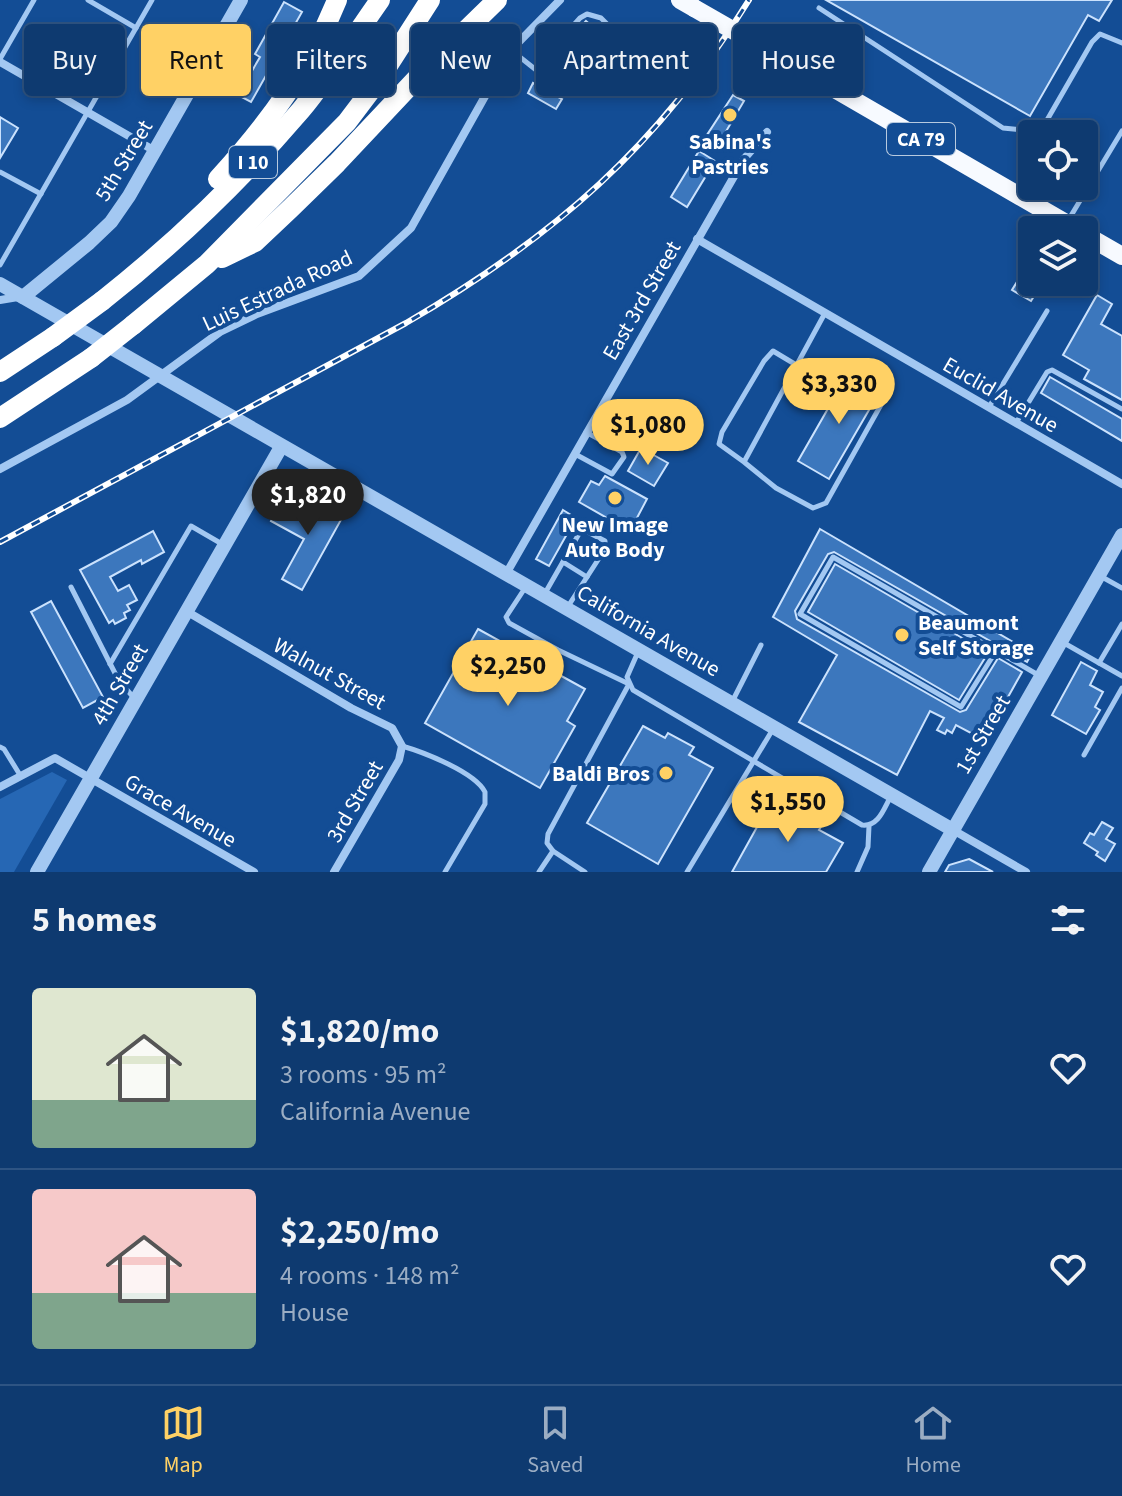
<!DOCTYPE html>
<html lang="en">
<head>
<meta charset="utf-8">
<style>
  :root { --surface:#0e3a70; --page:#174175; --text:#f1f3f6; --muted:#9badc3; --line:#2e5483; --accent:#ffd165 }
  body { margin:0; font-family:"Source Sans 3",sans-serif; background:var(--page); color:var(--text); height:100vh; display:flex; flex-direction:column; font-size:30px; white-space:nowrap }
  * { box-sizing:border-box; margin:0 }
  p { font-size:26px; color:var(--muted) }
  .icon { flex:none; width:44px; height:44px; fill:none; stroke:currentColor; stroke-width:2; stroke-linecap:round; stroke-linejoin:round }
  .map { position:relative; height:872px; overflow:hidden }
  .sheet { display:flex; flex-direction:column; background:var(--surface); flex:1 }
  .sheet>* { flex:none }
  .banner { position:absolute; left:24px; top:24px; width:1074px; height:72px; display:flex; gap:16px }
  .buttons { position:absolute; left:1018px; top:120px; display:grid; gap:16px }
  .buttons a { display:grid; place-items:center; width:80px; height:80px; border-radius:8px; background:var(--surface); box-shadow:0 4px 12px #0003,0 0 0 2px var(--line); font-size:40px }
  .price { position:absolute; translate:-50% -68px; padding:0 18px; border-radius:28px; background:var(--accent); color:#111; font-size:26px; line-height:52px; filter:drop-shadow(0 2px 4px #0008) }
  .price::after { content:''; position:absolute; left:50%; top:48px; width:24px; height:18px; margin-left:-12px; background:inherit; clip-path:polygon(0 0,100% 0,50% 100%) }
  .price.current { background:#222; color:#fff }
  ul { padding:0; list-style:none }
  li { display:flex; align-items:center; gap:24px; height:200px; padding:0 32px }
  li+li { border-top:2px solid var(--line) }
  li span { display:grid; place-items:center; flex:none; width:224px; height:160px; border-radius:8px; color:#555 }
  li>.icon { margin-inline-start:auto }
  span .icon { width:96px; height:96px; fill:#fffc; stroke-width:1 }
  li b { font-size:34px }
  h2 { display:flex; justify-content:space-between; align-items:center; height:96px; padding:0 32px; font-size:34px }
  .chip { padding:0 28px; border-radius:8px; background:var(--surface); box-shadow:0 4px 12px #0003,0 0 0 2px var(--line); font-size:28px; line-height:72px }
  .chip.current { background:var(--accent); color:#111 }
  .menu { display:flex; justify-content:space-around; align-items:center; height:112px; border-top:2px solid var(--line); background:var(--surface); font-size:22px; color:var(--muted) }
  .menu a { display:grid; justify-items:center; gap:4px }
  .menu .current { color:var(--accent) }
  .map>svg:first-child { display:block }
</style>
</head>
<body>
<div class="map">
<svg width="1122" height="872" viewBox="0 0 1122 872">
  <rect width="100%" height="100%" fill="#134d95"/>
  <!-- green -->
  <path fill="#2667b4" d="M52,772L67,780L14,872H0V799Z"/>
  <!-- building -->
  <g fill="#3c77bd" stroke="#cbe2fd" stroke-width="2">
    <path d="M826,0H1112L1099,21L1088,15L1030,116Z"/>
    <path d="M284,2L302,12L251,102L238,95L260,57L255,54Z"/>
    <path d="M586,21L599,32L565,72L551,60Z"/>
    <path d="M533,83L562,99L556,109L528,93Z"/>
    <path d="M733,95L744,101L718,145L705,138Z"/>
    <path d="M0,117L18,128L0,158Z"/>
    <path d="M699,151L715,161L687,207L671,197Z"/>
    <path d="M1020,277L1039,288L1031,301L1012,290Z"/>
    <path d="M1097,295L1112,304L1101,324L1122,336V400L1084,379L1089,370L1063,355Z"/>
    <path d="M849,372L880,391L829,479L798,461Z"/>
    <path d="M1050,377L1122,419V441L1041,393Z"/>
    <path d="M641,448L668,463L654,486L628,471Z"/>
    <path d="M605,476L647,499L630,531L579,502L591,481L599,485Z"/>
    <path d="M327,498L347,509L302,590L282,579L304,539L271,521L283,500L315,518Z"/>
    <path d="M563,510L576,518L549,566L536,559Z"/>
    <path d="M820,529L1032,653L1027,662L834,552L828,554L795,611L797,619L960,712L966,710L998,658L1022,672L984,740L956,725L952,733L947,730L945,734L937,730L944,718L930,711L897,775L799,722L837,655L773,617Z"/>
    <path d="M153,531L164,552L142,564L141,560L110,577L118,591L129,585L137,600L127,605L130,610L124,613L126,618L115,624L113,620L109,623L80,570Z"/>
    <path d="M835,564L988,653L959,700L808,612Z"/>
    <path d="M51,601L103,697L83,708L31,612Z"/>
    <path d="M478,629L518,651L522,645L549,660L545,667L585,689L567,721L575,726L540,788L425,723Z"/>
    <path d="M1081,662L1097,671L1090,685L1103,692L1095,707L1100,710L1086,734L1052,715Z"/>
    <path d="M643,726L665,738L668,733L694,747L689,755L713,768L658,864L587,823Z"/>
    <path d="M772,800L794,813L797,808L824,822L819,830L843,843L826,872H732Z"/>
    <path d="M1102,822L1113,828L1106,839L1115,844L1105,861L1096,855L1098,852L1084,843L1090,833L1094,835Z"/>
    <path d="M969,859L993,872H945L949,865Z"/>
  </g>
  <g fill="none" stroke-linecap="round" stroke-linejoin="round">
    <!-- service -->
    <g stroke="#a3c8f2" stroke-width="5">
      <path d="M88,0L136,28"/>
      <path d="M819,8L1003,128L1031,131L1043,127L1092,42L1100,34L1122,43"/>
      <path d="M511,50L555,85L562,89L567,87L610,39L613,30L601,18L587,14L580,18L535,68"/>
      <path d="M0,59L34,0"/>
      <path d="M0,172L41,194"/>
      <path d="M1069,219L1122,131"/>
      <path d="M0,265L152,0"/>
      <path d="M989,407L1047,311"/>
      <path d="M1016,423L1047,372L1052,370L1122,409"/>
      <path d="M575,454L612,474L624,457L622,452L586,432"/>
      <path d="M744,462L719,444L722,432L764,361L773,351L798,366L821,373L849,364L885,383L887,394L826,503L813,508L776,488L744,462L825,313"/>
      <path d="M563,562L587,577"/>
      <path d="M1102,577L1122,588"/>
      <path d="M71,587L119,681L135,699"/>
      <path d="M525,588L506,617L509,623L558,650L629,684L548,834L547,843L553,851L585,872"/>
      <path d="M544,595L580,532L584,530L605,541V549L567,608"/>
      <path d="M1064,643L1122,676"/>
      <path d="M996,651L961,707L800,614L833,557L1040,676"/>
      <path d="M638,652L627,677L633,690L862,825C879,827 884,808 891,796"/>
      <path d="M1099,663L1122,624"/>
      <path d="M110,664L191,526L222,544"/>
      <path d="M732,702L761,645"/>
      <path d="M402,746C423,752 475,772 485,792V804L445,872"/>
      <path d="M0,747L4,749L20,775"/>
      <path d="M1084,755L1122,688"/>
      <path d="M539,872L553,851"/>
      <path d="M687,872L773,729"/>
      <path d="M857,872L868,847L869,826"/>
    </g>
    <!-- minor -->
    <g stroke="#a3c8f2" stroke-width="8">
      <path d="M0,62L155,151"/>
      <path d="M697,239L1122,484"/>
      <path d="M0,300L18,297"/>
      <path d="M0,469L127,400L220,332L257,314L359,276L411,228L511,50L560,0"/>
      <path d="M506,574L744,159L767,132"/>
      <path d="M186,611L351,708L392,728L402,746L399,760L334,872"/>
      <path d="M0,787L55,758L254,872"/>
      <path d="M953,830L1026,872"/>
    </g>
    <!-- tertiary -->
    <g stroke="#a3c8f2" stroke-width="14">
      <path d="M0,284L953,830"/>
      <path d="M23,297L89,243L111,222L129,196L241,0"/>
      <path d="M37,872L281,447"/>
      <path d="M929,872L1122,535"/>
    </g>
    <!-- trunk -->
    <g stroke="#f7faff" stroke-width="18">
      <path d="M680,0L694,8"/>
      <path d="M776,55L1078,230"/>
      <path d="M1084,234L1122,256"/>
    </g>
    <!-- motorway -->
    <g stroke="#fff" stroke-width="20">
      <path d="M218,179C267,125 310,68 337,0"/>
      <path d="M222,258L255,242L291,208L337,163L418,77L497,0"/>
      <path d="M102,301C173,245 242,179 301,110C330,75 354,37 380,0"/>
      <path d="M133,325L207,264L347,122L378,81L430,0"/>
      <path d="M0,372L53,337"/>
      <path d="M0,418L91,358"/>
    </g>
    <!-- rail casing -->
    <g stroke="#fff" stroke-width="6">
      <path id="rail" d="M0,542L406,323C554,237 658,147 749,0"/>
    </g>
    <!-- rail -->
    <use href="#rail" stroke="#134d95" stroke-width="3" stroke-dasharray="9" stroke-linecap="butt"/>
    <!-- trunk-bridge -->
    <path stroke="#f7faff" stroke-width="18" d="M694,8L776,55"/>
    <!-- motorway-bridge -->
    <g stroke="#fff" stroke-width="20">
      <path d="M53,337L102,301"/>
      <path d="M91,358L133,325"/>
    </g>
  </g>
  <!-- markers -->
  <g fill="#ffd165" stroke="#134d95" stroke-width="3">
    <circle cx="730" cy="115" r="8"/>
    <circle cx="615" cy="498" r="8"/>
    <circle cx="902" cy="635" r="8"/>
    <circle cx="666" cy="773" r="8"/>
  </g>
  <g text-anchor="middle" stroke-width="8" stroke-linejoin="round" paint-order="stroke">
    <!-- shield labels -->
    <g fill="#134d95" stroke="#b8cadf" stroke-width="2">
      <rect x="887" y="123" width="68" height="32" rx="6"/>
      <rect x="229" y="146" width="48" height="32" rx="6"/>
    </g>
    <g font-size="20" font-weight="bold" fill="#fff">
      <text x="921" y="146">CA 79</text>
      <text x="253" y="169">I 10</text>
    </g>
    <!-- poi labels -->
    <g font-size="22" font-weight="bold" fill="#fff" stroke="#134d95">
      <text x="730" y="149">Sabina's<tspan x="730" dy="25">Pastries</tspan></text>
      <text x="615" y="532">New Image<tspan x="615" dy="25">Auto Body</tspan></text>
      <text x="918" y="630" text-anchor="start">Beaumont<tspan x="918" dy="25">Self Storage</tspan></text>
      <text x="650" y="781" text-anchor="end">Baldi Bros</text>
    </g>
    <!-- street labels -->
    <g font-size="22" fill="#fff" stroke="#134d95">
      <text transform="translate(123 160) rotate(-59)" y="8">5th Street</text>
      <text transform="translate(277 290) rotate(-25)" y="8">Luis Estrada Road</text>
      <text transform="translate(641 300) rotate(-60)" y="8">East 3rd Street</text>
      <text transform="translate(1001 394) rotate(30)" y="8">Euclid Avenue</text>
      <text transform="translate(649 630) rotate(30)" y="8">California Avenue</text>
      <text transform="translate(330 673) rotate(29)" y="8">Walnut Street</text>
      <text transform="translate(119 684) rotate(-60)" y="8">4th Street</text>
      <text transform="translate(982 734) rotate(-60)" y="8">1st Street</text>
      <text transform="translate(354 801) rotate(-60)" y="8">3rd Street</text>
      <text transform="translate(181 810) rotate(30)" y="8">Grace Avenue</text>
    </g>
  </g>
</svg>
<div class="buttons">
<a><svg class="icon" aria-label="locate" viewBox="0 0 24 24"><circle cx="12" cy="12" r="6"/><path d="M12 2v4M12 18v4M2 12h4M18 12h4"/></svg></a>
<a><svg class="icon" aria-label="layers" viewBox="0 0 24 24"><path d="M12 4l9 5-9 5-9-5zM3 14l9 5 9-5"/></svg></a>
</div>
<b class="price" style="left:839px;top:426px">$3,330</b>
<b class="price" style="left:648px;top:467px">$1,080</b>
<b class="price current" style="left:308px;top:537px">$1,820</b>
<b class="price" style="left:508px;top:708px">$2,250</b>
<b class="price" style="left:788px;top:844px">$1,550</b>
<div class="banner">
<a class="chip">Buy</a>
<a class="chip current">Rent</a>
<a class="chip">Filters</a>
<a class="chip">New</a>
<a class="chip">Apartment</a>
<a class="chip">House</a>
</div>
</div>
<section class="sheet">
<h2>5 homes<svg class="icon" aria-label="filters" viewBox="0 0 24 24"><path d="M4 7h16M4 17h16"/><circle cx="9" cy="7" r="2"/><circle cx="15" cy="17" r="2"/></svg></h2>
<ul>
<li><span style="background:linear-gradient(#dfe7d0 70%,#7fa58c 0)"><svg class="icon" aria-label="home" viewBox="0 0 24 24"><path d="M3 11l9-7 9 7M6 9v11h12V9"/></svg></span><div><b>$1,820/mo</b><p>3 rooms · 95 m²</p><p>California Avenue</p></div><svg class="icon" aria-label="heart" viewBox="0 0 24 24"><path d="M12 20l-8-8c-3-5 5-10 8-4 3-6 11-1 8 4z"/></svg></li>
<li><span style="background:linear-gradient(#f6c9c9 65%,#7fa58c 0)"><svg class="icon" aria-label="home" viewBox="0 0 24 24"><path d="M3 11l9-7 9 7M6 9v11h12V9"/></svg></span><div><b>$2,250/mo</b><p>4 rooms · 148 m²</p><p>House</p></div><svg class="icon" aria-label="heart" viewBox="0 0 24 24"><path d="M12 20l-8-8c-3-5 5-10 8-4 3-6 11-1 8 4z"/></svg></li>
</ul>
</section>
<nav class="menu">
<a class="current"><svg class="icon" aria-label="map" viewBox="0 0 24 24"><path d="M3 6l6-2 6 2 6-2v14l-6 2-6-2-6 2zM9 4v14M15 6v14"/></svg>Map</a>
<a><svg class="icon" aria-label="saved" viewBox="0 0 24 24"><path d="M7 4h10v16l-5-4-5 4z"/></svg>Saved</a>
<a><svg class="icon" aria-label="home" viewBox="0 0 24 24"><path d="M3 11l9-7 9 7M6 9v11h12V9"/></svg>Home</a>
</nav>
</body>
</html>
